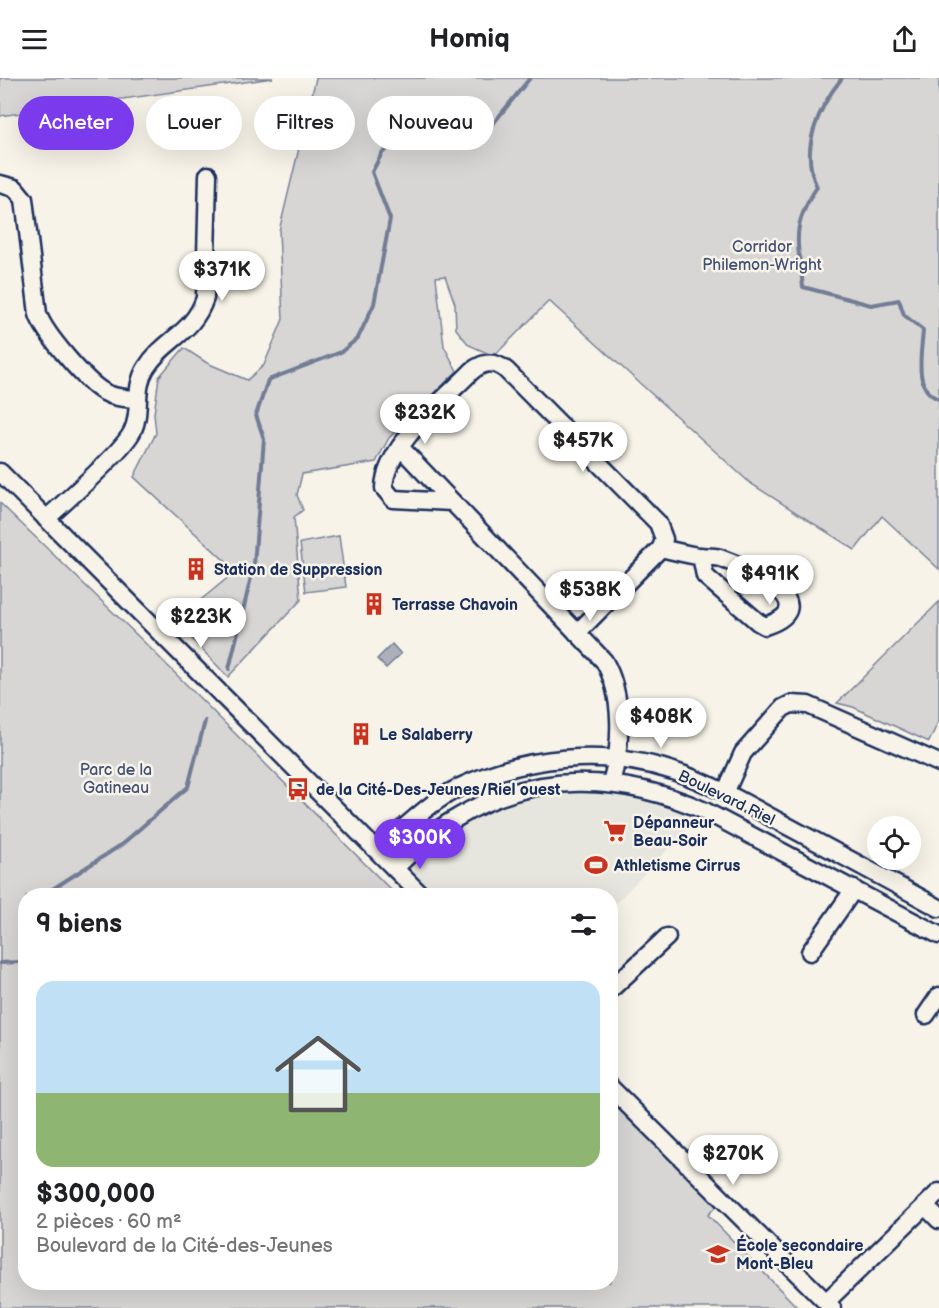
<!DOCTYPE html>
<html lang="fr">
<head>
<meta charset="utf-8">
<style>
  :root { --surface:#fff; --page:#f2f2f2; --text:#202124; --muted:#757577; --line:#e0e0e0; --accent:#7c3aed }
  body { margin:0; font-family:"Balsamiq Sans",sans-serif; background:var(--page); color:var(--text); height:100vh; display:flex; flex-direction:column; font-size:22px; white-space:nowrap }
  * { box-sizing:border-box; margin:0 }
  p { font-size:20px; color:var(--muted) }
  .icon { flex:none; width:33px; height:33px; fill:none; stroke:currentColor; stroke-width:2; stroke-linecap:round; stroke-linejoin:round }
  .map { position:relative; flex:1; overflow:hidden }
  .panel { position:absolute; left:18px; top:810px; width:600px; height:402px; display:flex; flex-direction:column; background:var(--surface); border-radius:24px; box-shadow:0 6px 24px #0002 }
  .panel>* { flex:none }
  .banner { position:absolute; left:18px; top:18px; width:600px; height:54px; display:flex; gap:12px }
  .tools { position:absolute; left:867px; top:738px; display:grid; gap:12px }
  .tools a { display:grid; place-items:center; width:54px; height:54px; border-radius:50%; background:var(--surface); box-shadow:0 6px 24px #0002; font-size:30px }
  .price { position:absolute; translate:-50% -51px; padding:0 14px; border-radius:21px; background:#fff; color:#222; font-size:20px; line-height:39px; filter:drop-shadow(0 2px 3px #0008) }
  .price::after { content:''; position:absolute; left:50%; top:36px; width:18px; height:14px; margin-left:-9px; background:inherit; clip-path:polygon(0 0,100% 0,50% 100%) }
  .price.current { background:var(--accent); color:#fff }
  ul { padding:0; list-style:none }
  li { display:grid; align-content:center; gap:12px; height:318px; padding:0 18px }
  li+li { border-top:2px solid var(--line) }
  li span { display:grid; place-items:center; height:186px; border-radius:18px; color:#555 }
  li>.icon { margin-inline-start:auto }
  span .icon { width:108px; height:108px; fill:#fffc; stroke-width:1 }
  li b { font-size:26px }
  h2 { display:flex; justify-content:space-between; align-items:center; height:72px; padding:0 18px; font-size:26px }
  .pill { padding:0 21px; border-radius:27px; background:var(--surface); box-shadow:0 6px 24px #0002; font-size:21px; line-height:54px }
  .pill.current { background:var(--accent); color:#fff }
  header { display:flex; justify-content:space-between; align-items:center; height:78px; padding:0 18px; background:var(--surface); font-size:27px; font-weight:700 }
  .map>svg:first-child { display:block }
</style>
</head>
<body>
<header><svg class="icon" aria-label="menu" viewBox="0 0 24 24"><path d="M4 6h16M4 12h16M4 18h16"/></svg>Homiq<svg class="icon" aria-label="share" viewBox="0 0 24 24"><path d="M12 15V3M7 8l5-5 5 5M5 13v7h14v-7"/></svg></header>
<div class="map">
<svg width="939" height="1230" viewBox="0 0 939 1230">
  <rect width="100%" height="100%" fill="#f7f3e8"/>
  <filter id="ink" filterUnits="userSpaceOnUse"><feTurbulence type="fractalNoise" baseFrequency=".0167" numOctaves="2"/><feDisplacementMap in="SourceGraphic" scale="12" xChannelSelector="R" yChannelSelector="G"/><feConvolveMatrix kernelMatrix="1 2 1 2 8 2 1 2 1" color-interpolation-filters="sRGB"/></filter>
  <g filter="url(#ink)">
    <!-- built -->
    <path fill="#e6e5de" d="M585,704L705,733L611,830L610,818L422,817L395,790L473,730Z"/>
    <!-- green -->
    <g fill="#d7d6d4" stroke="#798299" stroke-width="1.5">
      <path d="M0,0H273L0,38Z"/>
      <path d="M316,0H939V491L882,438L855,472L750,405L549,223L494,278L469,267L456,251L455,226L445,198L436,199L444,268L457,293L389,360L376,384L302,396L297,417L303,432L294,439L301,522L228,599L175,543L236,493L134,399L156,355L154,336L159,299L184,270L207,285L247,302L264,287L283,241L279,153Z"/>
      <path d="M0,425L144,564L396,817L26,818V1204H610L611,1009L722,1122L708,1137L798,1230H0Z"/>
      <path d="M339,458L346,509L306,514L300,465Z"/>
      <path d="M939,524V642L929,664L853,629L837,625Z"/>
    </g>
    <!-- water -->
    <path fill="#acb0b9" stroke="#727c95" stroke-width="1.5" d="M392,566L401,576L386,590L377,581Z"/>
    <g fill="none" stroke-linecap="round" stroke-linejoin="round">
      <!-- stream -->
      <g stroke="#727c95" stroke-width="4">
        <path d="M842,0C818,30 799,72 817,109C790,150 798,163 803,209L871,227L899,222L904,237L923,252C922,273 912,312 939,321"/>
        <path d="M229,591L254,487L264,361L256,337L268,302L341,274L358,260L374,226L390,141L372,94L382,75L419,48L484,57L530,0"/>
        <path d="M48,818V814L121,767L188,709L205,643"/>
        <path d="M0,885L19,884L26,879"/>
      </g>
      <!-- minor casing -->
      <g stroke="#1b2f5e" stroke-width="21">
        <g id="minor">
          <path d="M0,106L15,110L24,121L38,236C44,255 86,304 104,314C114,320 125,320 136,321"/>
          <path d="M400,369L604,583C624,618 622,667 611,705"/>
          <path d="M0,394L422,818"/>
          <path d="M452,424L393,421L384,410C385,368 444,322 472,293C483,284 493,282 506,292L658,445L664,461L661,470L577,555"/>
          <path d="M46,441C64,425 126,370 133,352C142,333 133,311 146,290C164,261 193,256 205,220L208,97"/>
          <path d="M661,470C673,473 686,476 698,478C706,479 712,478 720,480C746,489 829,527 765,548L758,544L705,498L701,478"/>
          <path d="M725,715L743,675L783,630L791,626L808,627L939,685"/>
          <path d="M378,772C405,750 428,725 460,709C524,678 605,670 673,693C714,706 753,730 791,750C841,777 890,803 939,830"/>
          <path d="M395,790C414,772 432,754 455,741C533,692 623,696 705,733L939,857"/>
          <path d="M810,874L854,811"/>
          <path d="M610,912L667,859"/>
          <path d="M926,937L939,918"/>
          <path d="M610,1009L832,1230"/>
          <path d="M925,1128L939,1142"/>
          <path d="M826,1224L939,1114"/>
        </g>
      </g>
      <!-- minor -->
      <use href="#minor" stroke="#f7f3e8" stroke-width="16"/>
    </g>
  </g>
  <!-- icons -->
  <defs>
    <g id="building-bare" transform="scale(1.8)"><path d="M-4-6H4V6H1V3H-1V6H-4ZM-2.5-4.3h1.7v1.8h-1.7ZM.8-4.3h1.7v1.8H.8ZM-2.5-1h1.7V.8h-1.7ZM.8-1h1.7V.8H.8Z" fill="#c8321e" stroke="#f7f3e8" stroke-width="2.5" paint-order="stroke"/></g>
    <g id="bus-bare" transform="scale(1.8)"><path d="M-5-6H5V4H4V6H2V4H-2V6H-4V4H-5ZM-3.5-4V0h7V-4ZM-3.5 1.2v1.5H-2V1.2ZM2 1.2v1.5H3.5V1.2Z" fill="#c8321e" stroke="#f7f3e8" stroke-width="2.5" paint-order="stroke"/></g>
    <g id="supermarket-bare" transform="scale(1.8)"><path d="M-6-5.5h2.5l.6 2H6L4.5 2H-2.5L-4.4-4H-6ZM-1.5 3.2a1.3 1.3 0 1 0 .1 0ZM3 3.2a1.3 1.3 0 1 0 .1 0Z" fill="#c8321e" stroke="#f7f3e8" stroke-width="2.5" paint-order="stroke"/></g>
    <g id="stadium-bare" transform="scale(1.8)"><path d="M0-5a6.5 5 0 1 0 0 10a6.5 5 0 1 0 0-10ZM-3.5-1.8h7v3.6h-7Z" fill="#c8321e" stroke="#f7f3e8" stroke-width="2.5" paint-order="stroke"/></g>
    <g id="school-bare" transform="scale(1.8)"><path d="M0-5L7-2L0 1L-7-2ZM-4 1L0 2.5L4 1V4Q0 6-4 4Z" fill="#c8321e" stroke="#f7f3e8" stroke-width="2.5" paint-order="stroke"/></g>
  </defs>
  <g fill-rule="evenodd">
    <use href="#building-bare" x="196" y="491"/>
    <use href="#building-bare" x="374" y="526"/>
    <use href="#building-bare" x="361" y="656"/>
    <use href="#bus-bare" x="298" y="711"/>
    <use href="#supermarket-bare" x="615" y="753"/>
    <use href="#stadium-bare" x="596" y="787"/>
    <use href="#school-bare" x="718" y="1176"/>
  </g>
  <g text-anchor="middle" stroke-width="5" stroke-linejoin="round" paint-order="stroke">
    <!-- park labels -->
    <g font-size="16" fill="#415076" stroke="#f7f3e8">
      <text x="762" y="174">Corridor<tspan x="762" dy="18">Philemon-Wright</tspan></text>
      <text x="116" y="697">Parc de la<tspan x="116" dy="18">Gatineau</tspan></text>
    </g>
    <!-- poi labels -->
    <g font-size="16" font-weight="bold" fill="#1b2f5e" stroke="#f7f3e8" text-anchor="start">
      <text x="214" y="497">Station de Suppression</text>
      <text x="392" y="532">Terrasse Chavoin</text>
      <text x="379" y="662">Le Salaberry</text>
      <text x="316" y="717">de la Cité-Des-Jeunes/Riel ouest</text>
      <text x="633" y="750">Dépanneur<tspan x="633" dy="18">Beau-Soir</tspan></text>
      <text x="614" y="793">Athletisme Cirrus</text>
      <text x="736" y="1173">École secondaire<tspan x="736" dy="18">Mont-Bleu</tspan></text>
    </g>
    <!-- street labels -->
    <g font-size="16" fill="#1b2f5e" stroke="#f7f3e8">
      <text transform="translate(727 719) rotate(26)" y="6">Boulevard Riel</text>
    </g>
  </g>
</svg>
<div class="tools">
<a><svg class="icon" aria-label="locate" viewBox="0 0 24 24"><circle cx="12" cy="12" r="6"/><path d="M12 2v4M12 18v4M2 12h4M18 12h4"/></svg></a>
</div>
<b class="price" style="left:222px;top:224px">$371K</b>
<b class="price" style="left:425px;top:367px">$232K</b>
<b class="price" style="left:583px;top:395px">$457K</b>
<b class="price" style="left:770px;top:528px">$491K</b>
<b class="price" style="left:590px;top:544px">$538K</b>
<b class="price" style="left:201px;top:571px">$223K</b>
<b class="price" style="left:661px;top:671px">$408K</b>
<b class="price current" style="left:420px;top:792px">$300K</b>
<b class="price" style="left:733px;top:1108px">$270K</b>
<div class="banner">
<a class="pill current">Acheter</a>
<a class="pill">Louer</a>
<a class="pill">Filtres</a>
<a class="pill">Nouveau</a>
</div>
<section class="panel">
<h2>9 biens<svg class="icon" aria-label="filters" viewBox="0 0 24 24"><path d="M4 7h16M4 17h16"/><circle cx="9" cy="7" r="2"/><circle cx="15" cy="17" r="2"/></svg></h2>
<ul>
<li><span style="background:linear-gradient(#bfe0f5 60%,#8fb573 0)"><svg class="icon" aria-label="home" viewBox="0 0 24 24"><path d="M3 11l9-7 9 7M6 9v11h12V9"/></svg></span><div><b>$300,000</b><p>2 pièces · 60 m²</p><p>Boulevard de la Cité-des-Jeunes</p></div></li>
</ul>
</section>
</div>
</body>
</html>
